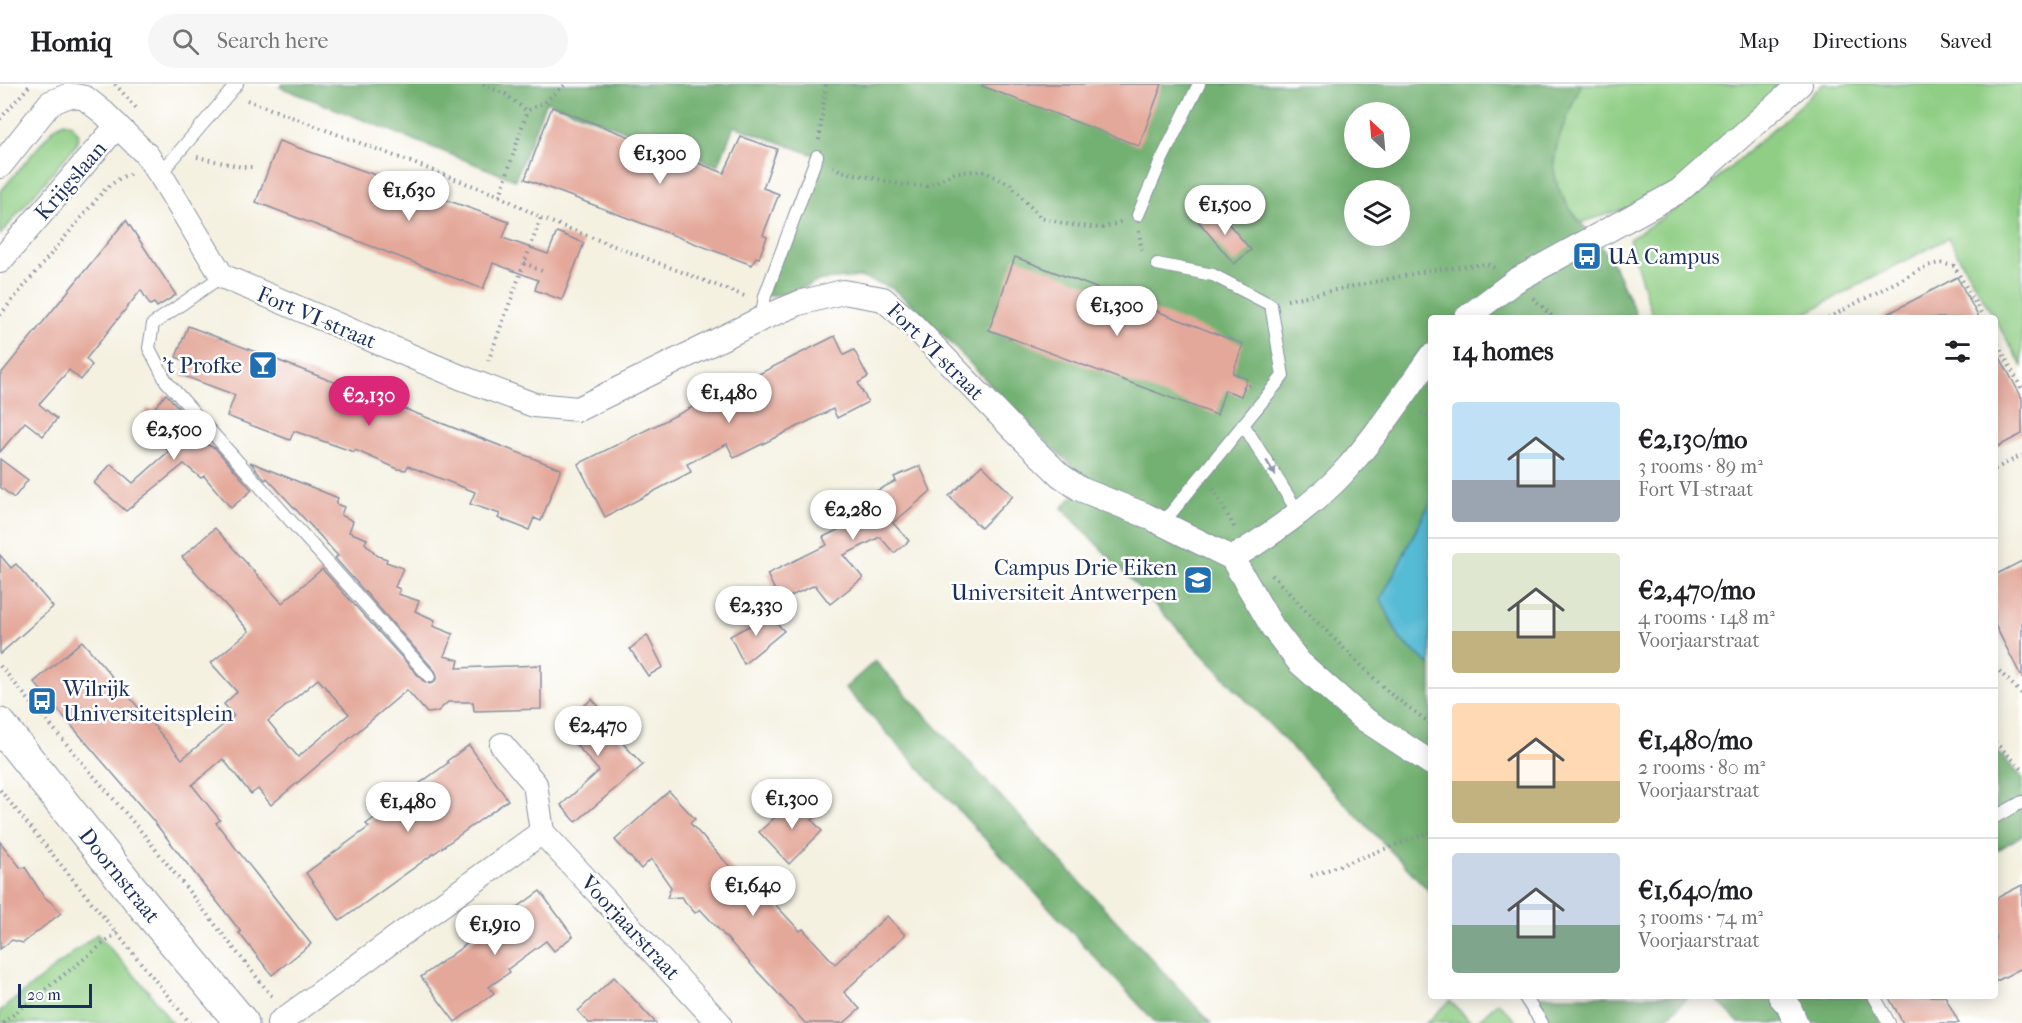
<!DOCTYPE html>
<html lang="en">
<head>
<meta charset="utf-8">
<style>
  :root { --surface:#fff; --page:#f6f6f6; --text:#202124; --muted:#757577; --line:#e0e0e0; --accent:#db2777 }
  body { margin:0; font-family:"IM FELL French Canon",serif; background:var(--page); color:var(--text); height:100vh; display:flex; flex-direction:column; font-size:22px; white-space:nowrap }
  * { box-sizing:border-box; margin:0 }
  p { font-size:20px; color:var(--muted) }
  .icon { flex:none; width:33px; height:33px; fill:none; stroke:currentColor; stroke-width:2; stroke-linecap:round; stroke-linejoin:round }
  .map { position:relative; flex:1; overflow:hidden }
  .details { position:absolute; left:1428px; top:231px; width:570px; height:684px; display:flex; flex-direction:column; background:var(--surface); border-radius:6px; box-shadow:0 3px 15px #0003 }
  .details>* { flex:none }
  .needle { width:39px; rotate:334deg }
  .tools { position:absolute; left:1344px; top:18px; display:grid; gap:12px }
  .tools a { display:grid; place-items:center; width:66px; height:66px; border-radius:50%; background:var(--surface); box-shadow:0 3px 15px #0003; font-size:30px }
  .scale { position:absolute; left:18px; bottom:15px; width:74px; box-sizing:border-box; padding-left:6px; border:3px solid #1b2f5e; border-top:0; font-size:16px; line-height:21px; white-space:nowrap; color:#1b2f5e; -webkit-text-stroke:4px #fff; paint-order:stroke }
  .price { position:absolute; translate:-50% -51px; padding:0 14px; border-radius:21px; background:#fff; color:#222; font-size:20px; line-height:39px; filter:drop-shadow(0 2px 3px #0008) }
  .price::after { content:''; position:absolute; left:50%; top:36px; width:18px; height:14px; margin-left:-9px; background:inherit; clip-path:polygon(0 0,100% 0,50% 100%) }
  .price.current { background:var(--accent); color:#fff }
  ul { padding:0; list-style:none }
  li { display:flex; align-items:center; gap:18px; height:150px; padding:0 24px }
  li+li { border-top:2px solid var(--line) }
  li span { display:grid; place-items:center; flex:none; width:168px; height:120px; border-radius:6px; color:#555 }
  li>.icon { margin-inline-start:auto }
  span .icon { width:72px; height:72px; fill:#fffc; stroke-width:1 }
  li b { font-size:26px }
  h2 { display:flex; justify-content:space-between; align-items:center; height:72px; padding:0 24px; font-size:26px }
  header { display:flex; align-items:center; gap:36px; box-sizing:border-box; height:84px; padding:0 30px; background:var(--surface); border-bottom:2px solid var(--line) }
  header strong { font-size:28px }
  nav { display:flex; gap:33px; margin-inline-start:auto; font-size:21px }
  .search { width:420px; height:54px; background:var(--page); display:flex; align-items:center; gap:15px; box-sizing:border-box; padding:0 21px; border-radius:33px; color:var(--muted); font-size:22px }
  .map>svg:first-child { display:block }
</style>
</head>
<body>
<header>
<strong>Homiq</strong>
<div class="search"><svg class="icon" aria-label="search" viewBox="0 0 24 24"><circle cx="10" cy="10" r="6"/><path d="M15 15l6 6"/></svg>Search here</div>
<nav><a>Map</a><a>Directions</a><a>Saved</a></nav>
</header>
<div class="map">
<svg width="2022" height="939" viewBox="0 0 2022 939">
  <rect width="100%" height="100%" fill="#fff"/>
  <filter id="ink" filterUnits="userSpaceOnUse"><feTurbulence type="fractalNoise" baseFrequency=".0167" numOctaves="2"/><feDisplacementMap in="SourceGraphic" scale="12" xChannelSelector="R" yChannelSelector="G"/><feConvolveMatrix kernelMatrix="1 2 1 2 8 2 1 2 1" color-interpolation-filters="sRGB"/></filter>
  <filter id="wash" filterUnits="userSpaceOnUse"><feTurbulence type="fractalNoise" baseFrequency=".008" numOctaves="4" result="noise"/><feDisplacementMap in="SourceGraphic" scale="24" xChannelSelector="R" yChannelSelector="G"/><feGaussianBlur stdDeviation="1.35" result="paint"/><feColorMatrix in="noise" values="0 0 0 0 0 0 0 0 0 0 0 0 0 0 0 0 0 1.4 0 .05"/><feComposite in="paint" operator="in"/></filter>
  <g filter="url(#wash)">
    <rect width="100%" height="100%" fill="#f4f1e1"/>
    <!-- green -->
    <g fill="#8fce84" stroke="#557e71" stroke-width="1.5">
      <path d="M1581,0H1800L1679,107L1580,139C1572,127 1560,112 1556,99C1547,68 1570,27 1581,0Z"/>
      <path d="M1823,0H2022V282L1948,154L1797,234H1653L1629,155L1704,107Z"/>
      <path d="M64,38L72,41L79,50L76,61L0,151V108L55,43Z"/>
      <path d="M97,850L146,904L172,939H0V927Z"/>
      <path d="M1450,917L1472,939H1426Z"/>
      <path d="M1498,918L1518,939H1475Z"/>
    </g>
    <!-- forest -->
    <g fill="#73b172" stroke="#477068" stroke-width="1.5" fill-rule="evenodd">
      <path d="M283,0H1581C1572,22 1553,59 1554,83C1555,117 1586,142 1605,168C1617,184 1625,207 1634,225L1637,234H1431V417L1381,515L1400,555L1431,582V809L1062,424L1080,405L1072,382L1026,338L924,231L892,204L860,193L821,196L787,210L765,212L817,72L734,42L718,82L546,17L515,96L280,3ZM1354,28H1400V74H1354ZM1354,106H1400V152H1354Z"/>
      <path d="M875,577L1211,939H1156L845,604Z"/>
      <path d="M1995,665L2022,693V751L1995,768Z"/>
      <path d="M1524,912H1689L1662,939H1542Z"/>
      <path d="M1713,912H1867L1881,939H1739Z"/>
    </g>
    <!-- water -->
    <path fill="#57bbd5" stroke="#39759a" stroke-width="1.5" d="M1431,417V582L1400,555L1381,515Z"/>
    <g id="blocks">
      <!-- building -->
      <g fill="#e4a89a" fill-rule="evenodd">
        <path d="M982,0H1162L1139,62L982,2Z"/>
        <path d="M552,23L724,89L741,53L777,65L763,104L779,110L763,151L767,153L759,174L756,173L752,181L525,95Z"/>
        <path d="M279,57L509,138L503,154L548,170L557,148L584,159L562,216L535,206L538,196L493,179L483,205L256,118Z"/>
        <path d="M1215,124L1251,166L1234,180L1199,138Z"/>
        <path d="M126,136L176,211L157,223L154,219L150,221L141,206L86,275L92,281L81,296L69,286L39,320L57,335L43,352L25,338L0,368V291Z"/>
        <path d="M1015,173L1243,260L1233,289L1247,295L1241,312L1225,306L1217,331L989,246Z"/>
        <path d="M1957,193L1979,234H1880Z"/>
        <path d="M188,242L561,385L541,437L534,434L529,446L498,434L500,430L470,420L475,408L408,382L406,386L398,385L355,366L354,368L294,347L290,356L227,332L235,311L181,291L191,279L176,273Z"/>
        <path d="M835,252L844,271L854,266L868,293L858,299L868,318L837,334L833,325L734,374L727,360L687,380L691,388L605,433L578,380Z"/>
        <path d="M1995,264L2022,314V350L1995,364Z"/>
        <path d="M166,310L192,339L187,353L215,364L252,406L231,424L204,392L201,394L184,380L126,427L94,399L111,380L133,399L169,367L135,340L148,324L152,327Z"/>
        <path d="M0,375L28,396L14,414L0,403Z"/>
        <path d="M250,378L338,414L336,420L344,423L341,431L353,437L349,448L367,455L365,459L378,472L387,475L386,478L403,484L395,503L400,505L398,510L419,517L415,527L435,536L433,542L453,550L444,572L459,576L457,584L541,581V625L474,627L473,618H448L437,628L427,629L407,606L271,721L258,705L251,710L223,675L192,701L220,736L216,739L311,860L272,891L239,849L241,848L151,734L34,598L82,557L182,675L234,632L224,620L237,608L211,579L249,547L182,473L215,444L282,519L322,485L423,597L430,600L435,598L437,591L435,587L335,474L338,472L322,454L267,394L265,396ZM318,595L349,630L298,673L268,637Z"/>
        <path d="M982,381L1013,412L981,444L949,412Z"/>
        <path d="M920,382L931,407L893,439L909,457L894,469L880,453L844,471L863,494L830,520L815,501L780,517L767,490L827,461L823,453L844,443L840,434L879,415L876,407L896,397L894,393Z"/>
        <path d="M0,471L11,484L16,480L53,523L0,570Z"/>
        <path d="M2022,477V594L1995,541V491Z"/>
        <path d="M768,530L784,547L744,580L730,552L751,541L750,539Z"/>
        <path d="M647,551L663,583L648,592L630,565Z"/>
        <path d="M592,615L623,649L618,654L643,681L576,738L561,721L599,687L560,642Z"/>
        <path d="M469,661L508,716L340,837L306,789L369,743L366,740L410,708L409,707L448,679L447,677Z"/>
        <path d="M669,707L695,735L690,739L753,808L759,803L800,847L803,845L835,880L887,832L905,851L844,908L860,925L844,939H805L700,825L695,829L681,813L667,814L671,803L651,775L641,785L615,756Z"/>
        <path d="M798,712L817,732L812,736L822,747L789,780L759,748Z"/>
        <path d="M0,758L21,784L25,783L44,813L52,819L61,829L23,859L12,856L0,865Z"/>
        <path d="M2022,801V884L1995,898V815Z"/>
        <path d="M540,807L573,852L554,867L546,857L508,885L510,888L489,903L494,909L455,938L421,893Z"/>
        <path d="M614,893L630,911L656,939H589L578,927Z"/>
        <path d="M1888,912H1945L1959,939H1903Z"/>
      </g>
    </g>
  </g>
  <g filter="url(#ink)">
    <use href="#blocks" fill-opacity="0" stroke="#8890a0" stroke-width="1.5"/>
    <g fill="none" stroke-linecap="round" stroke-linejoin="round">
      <!-- lane casing -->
      <g stroke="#8890a0" stroke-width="14">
        <g id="lane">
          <path d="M160,90L237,0"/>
          <path d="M1138,131L1161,77L1199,0"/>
          <path d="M1157,180L1213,191L1271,221L1283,292L1162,440"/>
          <path d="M222,192L153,240L149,264L166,297L429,592"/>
          <path d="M761,235L765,212L817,72"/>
          <path d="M1243,340L1298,428"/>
          <path d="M1995,733L2022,718"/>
          <path d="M1524,912L1542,939"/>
          <path d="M1874,912L1889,939"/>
        </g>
      </g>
      <!-- street casing -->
      <g stroke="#8890a0" stroke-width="26">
        <g id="street">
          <path d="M0,82L50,19L70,11L85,14L104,29L146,70L160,90L222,192L460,293L534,321L578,325L761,235L799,219L843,208L883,215L912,240L1016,348L1060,391L1080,405L1145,431L1232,474L1273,544L1299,578L1361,633L1431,679"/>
          <path d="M0,177L117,42"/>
          <path d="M1466,234L1515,197L1679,107L1800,0"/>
          <path d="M1232,474C1267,454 1314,420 1342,390C1375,354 1403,312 1431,272"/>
          <path d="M502,661L535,700L542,748"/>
          <path d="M1780,912L1788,921L1796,939"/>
          <path d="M279,939L542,748L719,939"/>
        </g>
      </g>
      <!-- secondary casing -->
      <g stroke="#8890a0" stroke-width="35">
        <path id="secondary" d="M0,641L147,825L242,939"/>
      </g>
      <!-- path -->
      <g stroke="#8890a0" stroke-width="4" stroke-dasharray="1.5 4.5" stroke-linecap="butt">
        <path d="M115,0L137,25"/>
        <path d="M483,0L505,10L527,27L546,17L566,0"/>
        <path d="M247,16L500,112L541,134L487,280"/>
        <path d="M0,35L31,0"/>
        <path d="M819,56L826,0"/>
        <path d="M197,73L242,83H255"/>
        <path d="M833,82L841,87L904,101L927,102L956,88L982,87L1010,100L1041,134L1071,141L1102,144L1123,137"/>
        <path d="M500,112L527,27"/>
        <path d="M541,134L747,213"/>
        <path d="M1139,147L1142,169"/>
        <path d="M524,179L542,187"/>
        <path d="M1533,214L1554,234"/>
        <path d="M1287,216L1432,186L1487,180L1494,184"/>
        <path d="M0,231L106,104L122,93L130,90"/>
        <path d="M1828,234L1927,182L1939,179L1954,182L1984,234"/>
        <path d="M1995,255L2022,305"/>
        <path d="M1243,304L1250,301L1249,303"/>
        <path d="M1421,329L1431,332"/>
        <path d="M1995,385L2022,371"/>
        <path d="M1213,405L1236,446"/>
        <path d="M1272,491L1306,527L1388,608L1431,640"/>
        <path d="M0,582L145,752L274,915"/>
        <path d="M1995,583L2022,610"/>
        <path d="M1995,658L2022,685"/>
        <path d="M0,706L190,939"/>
        <path d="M1311,792L1431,748"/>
        <path d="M3,939L118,848"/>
      </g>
      <!-- lane -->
      <use href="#lane" stroke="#fff" stroke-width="12"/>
      <!-- street -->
      <use href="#street" stroke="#fff" stroke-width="24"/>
      <!-- secondary -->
      <use href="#secondary" stroke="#fff" stroke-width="33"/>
    </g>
    <!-- one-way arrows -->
    <defs><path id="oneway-solid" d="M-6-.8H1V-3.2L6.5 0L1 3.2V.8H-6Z" transform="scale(1.5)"/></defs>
    <use fill="#8d97ae" href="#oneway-solid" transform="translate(1271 384) rotate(58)"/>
  </g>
  <!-- icons -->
  <defs>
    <g id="bus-square" transform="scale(1.5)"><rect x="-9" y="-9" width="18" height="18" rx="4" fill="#1f6fb2" stroke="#fff"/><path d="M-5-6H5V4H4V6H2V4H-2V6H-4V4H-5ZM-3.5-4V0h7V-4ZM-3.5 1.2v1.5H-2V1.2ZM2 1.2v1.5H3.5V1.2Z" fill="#fff"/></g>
    <g id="bar-square" transform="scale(1.5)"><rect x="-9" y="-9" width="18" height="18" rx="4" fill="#1f6fb2" stroke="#fff"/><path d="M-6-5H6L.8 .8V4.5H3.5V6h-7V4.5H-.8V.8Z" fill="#fff"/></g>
    <g id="university-square" transform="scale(1.5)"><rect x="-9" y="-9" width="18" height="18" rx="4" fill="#1f6fb2" stroke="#fff"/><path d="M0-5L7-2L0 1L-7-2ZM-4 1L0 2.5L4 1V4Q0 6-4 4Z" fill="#fff"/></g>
  </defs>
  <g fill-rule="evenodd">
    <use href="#bus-square" x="1587" y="172"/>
    <use href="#bar-square" x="263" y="281"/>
    <use href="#university-square" x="1198" y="496"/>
    <use href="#bus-square" x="42" y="617"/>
  </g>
  <g text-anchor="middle" stroke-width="5" stroke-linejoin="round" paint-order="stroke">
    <!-- street labels -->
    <g font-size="22" fill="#1b2f5e" stroke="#fff">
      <text transform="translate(70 96) rotate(-49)" y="8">Krijgslaan</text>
      <text transform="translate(317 233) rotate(23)" y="8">Fort VI-straat</text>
      <text transform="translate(936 267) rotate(45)" y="8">Fort VI-straat</text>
      <text transform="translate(120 791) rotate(51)" y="8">Doornstraat</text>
      <text transform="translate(631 843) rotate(47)" y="8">Voorjaarstraat</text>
    </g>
    <!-- poi labels -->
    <g font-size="22" fill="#1b2f5e" stroke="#fff" text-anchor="start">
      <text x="1608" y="180">UA Campus</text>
      <text x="242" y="289" text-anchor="end">'t Profke</text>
      <text x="1177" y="491" text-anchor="end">Campus Drie Eiken<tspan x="1177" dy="25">Universiteit Antwerpen</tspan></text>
      <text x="63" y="612">Wilrijk<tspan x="63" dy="25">Universiteitsplein</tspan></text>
    </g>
  </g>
</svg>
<div class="tools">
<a><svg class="needle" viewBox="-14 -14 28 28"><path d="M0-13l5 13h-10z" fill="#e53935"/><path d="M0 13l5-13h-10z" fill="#757577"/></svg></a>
<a><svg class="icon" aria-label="layers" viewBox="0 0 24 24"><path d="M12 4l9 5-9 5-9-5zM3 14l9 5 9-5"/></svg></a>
</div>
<div class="scale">20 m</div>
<b class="price" style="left:660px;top:101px">€1,300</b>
<b class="price" style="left:409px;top:138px">€1,630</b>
<b class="price" style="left:1225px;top:152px">€1,500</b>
<b class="price" style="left:1117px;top:253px">€1,300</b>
<b class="price" style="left:729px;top:340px">€1,480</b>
<b class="price current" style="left:369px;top:343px">€2,130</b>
<b class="price" style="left:174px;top:377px">€2,500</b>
<b class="price" style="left:853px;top:457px">€2,280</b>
<b class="price" style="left:756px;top:553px">€2,330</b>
<b class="price" style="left:598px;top:673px">€2,470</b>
<b class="price" style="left:792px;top:746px">€1,300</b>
<b class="price" style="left:408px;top:749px">€1,480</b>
<b class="price" style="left:753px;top:833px">€1,640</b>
<b class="price" style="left:495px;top:872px">€1,910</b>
<section class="details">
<h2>14 homes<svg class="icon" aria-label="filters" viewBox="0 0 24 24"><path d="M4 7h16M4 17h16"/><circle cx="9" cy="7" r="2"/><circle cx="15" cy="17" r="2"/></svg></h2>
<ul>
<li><span style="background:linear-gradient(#bfe0f5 65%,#9aa5b1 0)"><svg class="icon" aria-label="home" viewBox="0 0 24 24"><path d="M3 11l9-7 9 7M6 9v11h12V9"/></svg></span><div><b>€2,130/mo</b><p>3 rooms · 89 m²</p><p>Fort VI-straat</p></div></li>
<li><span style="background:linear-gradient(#dfe7d0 65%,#c2b280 0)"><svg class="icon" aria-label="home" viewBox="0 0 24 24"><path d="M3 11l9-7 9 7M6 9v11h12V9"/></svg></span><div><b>€2,470/mo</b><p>4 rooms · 148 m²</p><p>Voorjaarstraat</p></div></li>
<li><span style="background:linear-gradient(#ffd9b3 65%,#c2b280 0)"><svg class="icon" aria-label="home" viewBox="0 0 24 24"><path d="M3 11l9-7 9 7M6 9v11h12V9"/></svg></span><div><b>€1,480/mo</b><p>2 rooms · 80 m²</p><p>Voorjaarstraat</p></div></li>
<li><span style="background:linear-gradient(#c9d6e8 60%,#7fa58c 0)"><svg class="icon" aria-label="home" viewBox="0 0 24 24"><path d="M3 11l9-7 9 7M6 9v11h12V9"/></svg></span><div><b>€1,640/mo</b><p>3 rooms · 74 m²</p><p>Voorjaarstraat</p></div></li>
</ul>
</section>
</div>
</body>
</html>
